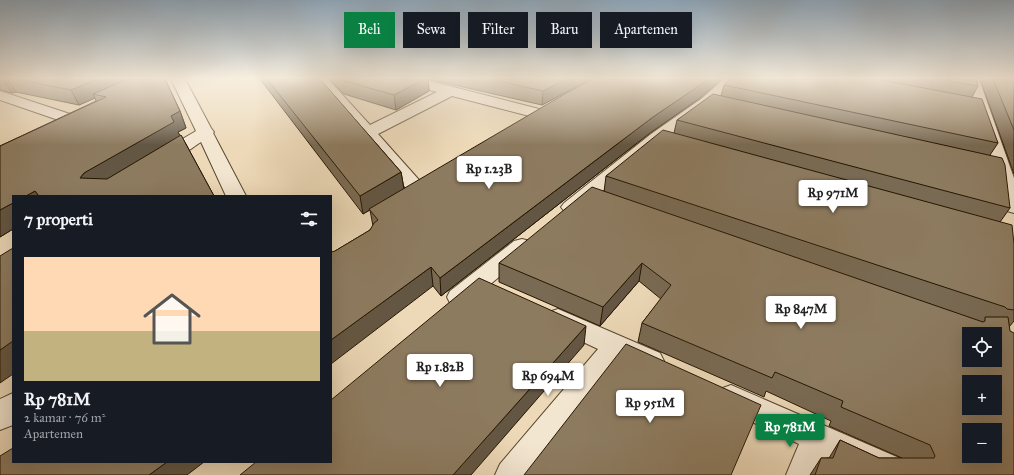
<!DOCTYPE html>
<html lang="id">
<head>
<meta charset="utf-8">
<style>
  :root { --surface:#171b24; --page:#242831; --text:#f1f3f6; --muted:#9ea1a6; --line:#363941; --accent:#0b8043 }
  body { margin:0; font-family:"IM FELL Great Primer",serif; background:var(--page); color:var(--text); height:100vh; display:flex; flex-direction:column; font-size:15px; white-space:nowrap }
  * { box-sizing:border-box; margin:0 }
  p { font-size:13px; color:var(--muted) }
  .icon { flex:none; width:22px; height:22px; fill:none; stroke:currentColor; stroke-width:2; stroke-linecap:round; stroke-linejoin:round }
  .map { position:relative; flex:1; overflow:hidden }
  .details { position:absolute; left:12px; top:195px; width:320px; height:268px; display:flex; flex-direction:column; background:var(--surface); border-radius:0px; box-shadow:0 4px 16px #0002 }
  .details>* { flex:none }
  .banner { position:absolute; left:344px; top:12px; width:380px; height:36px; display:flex; gap:8px }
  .fabs { position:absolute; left:962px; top:327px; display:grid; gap:8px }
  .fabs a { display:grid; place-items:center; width:40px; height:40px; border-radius:0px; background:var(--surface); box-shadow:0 4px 16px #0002; font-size:20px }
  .price { position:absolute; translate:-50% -34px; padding:0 9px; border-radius:4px; background:#fff; color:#222; font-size:13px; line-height:26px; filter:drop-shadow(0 1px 2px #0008) }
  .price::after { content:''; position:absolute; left:50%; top:24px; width:12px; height:9px; margin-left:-6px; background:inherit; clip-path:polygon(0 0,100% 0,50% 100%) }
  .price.on { background:var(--accent); color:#fff }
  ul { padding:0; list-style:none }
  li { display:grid; align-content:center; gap:8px; height:212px; padding:0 12px }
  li+li { border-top:1px solid var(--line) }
  li span { display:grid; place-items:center; height:124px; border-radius:0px; color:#555 }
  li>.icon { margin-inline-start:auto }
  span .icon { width:72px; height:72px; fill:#fffc; stroke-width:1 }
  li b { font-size:17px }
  h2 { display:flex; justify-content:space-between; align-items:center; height:48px; padding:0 12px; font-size:17px }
  .tag { padding:0 14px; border-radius:0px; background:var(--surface); box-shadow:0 4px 16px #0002; font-size:14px; line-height:36px }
  .tag.on { background:var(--accent); color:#fff }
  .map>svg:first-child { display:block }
</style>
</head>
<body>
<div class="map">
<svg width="1014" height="475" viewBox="0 0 1014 475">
  <rect width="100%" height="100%" fill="#edd9b8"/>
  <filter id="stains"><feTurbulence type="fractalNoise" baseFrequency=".005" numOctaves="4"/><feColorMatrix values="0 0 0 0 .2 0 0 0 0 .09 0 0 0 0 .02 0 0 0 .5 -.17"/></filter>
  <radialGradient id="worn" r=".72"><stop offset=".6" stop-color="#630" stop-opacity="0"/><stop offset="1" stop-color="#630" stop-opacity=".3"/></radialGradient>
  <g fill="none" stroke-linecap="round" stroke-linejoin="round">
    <!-- minor casing -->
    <g stroke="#58472f" stroke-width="2">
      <g id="minor">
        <path d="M171,79H185L211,128L214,132L213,133L246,196H226L201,142C188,150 170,167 155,163L152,159L155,155L196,131Z"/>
        <path d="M313,79H328L370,125L437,92L401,82L399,79H422L547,111L549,114L547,117L541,119L452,96L378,134L428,190L425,194L418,196L411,194Z"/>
        <path d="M724,79H739L711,105L663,142L578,211L571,213L564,211L561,207L564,203L651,134L701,99Z"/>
        <path d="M965,79H979L1014,178V213L1007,211L1004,207Z"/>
        <path d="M0,91L73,115L75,118L73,121L67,123L0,100Z"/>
        <path d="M522,239L530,241L533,246L530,251L468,303L459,306L450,303L447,297L450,291L514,241Z"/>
        <path d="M558,309L660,353L664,361L660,369L650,372L622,360L533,475H495L500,464L598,349L549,326L545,319L549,312Z"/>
        <path d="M731,385L913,464L918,475H865L827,457L820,475H786L799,444L720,407L716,398L720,389Z"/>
        <path d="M13,393V425L0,430V399Z"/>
      </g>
    </g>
    <!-- minor -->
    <use href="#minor" fill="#f3e6d1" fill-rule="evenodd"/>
  </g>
  <!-- wall -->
  <g fill="#796a53" stroke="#261601">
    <path d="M0,79H165L180,111L186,128L178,132L180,136L181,135L214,196H13V229L0,237V146L96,101L95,98L79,105L16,92L12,93L0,90Z"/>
    <path d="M260,79H320L401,172L404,189L700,98L650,133L441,296L433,286L335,251L370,230L373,226L370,210L363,214Z"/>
    <path d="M329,79H591L542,105L428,79L429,91L396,110L344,94Z"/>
    <path d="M730,79H976L978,86L972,97L998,143L990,155L1010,208L1000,222L1014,244V321L1009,327L1014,475H810L821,458H829L840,440L879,458H902L829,426L831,421L766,391L764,397L638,342L642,323L661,299L639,281L600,326L499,282V263L604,192L606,176L674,133L677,120L721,96L724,85Z"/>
    <path d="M980,79H1014V174Z"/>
  </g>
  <!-- shaded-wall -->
  <g fill="#635643" stroke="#261601">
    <path d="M3,79H8L16,92L12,93Z"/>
    <path d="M97,79H137L93,94L95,98L79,105L71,90Z"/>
    <path d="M424,79H428L429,91L396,110L394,95Z"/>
    <path d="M566,79H591L542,105L543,91Z"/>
    <path d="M709,79H722L700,98L650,133L441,296L440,278L653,117Z"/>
    <path d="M180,111L186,128L178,132L181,138L93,191L80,178L84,173L171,116Z"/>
    <path d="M401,172L404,189L363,214L360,196Z"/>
    <path d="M35,191L39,196H26Z"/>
    <path d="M13,203V229L0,237V210Z"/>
    <path d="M642,263L639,281L600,326L603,307Z"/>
    <path d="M431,267L433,286L331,364V340Z"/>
    <path d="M586,326L584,345L471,475H453Z"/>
    <path d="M13,341V374L0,383V350Z"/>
    <path d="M167,462H204L187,475H149Z"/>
  </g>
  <!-- building -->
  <g fill="#8d7b60" stroke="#261601" fill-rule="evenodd">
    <path d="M15,79H97L71,90Z"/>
    <path d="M128,79H165L180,111L171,116L174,122L84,173L80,178L107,179L181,135L214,196H39L35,191L26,196H13V203L0,210V146L106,97L93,94Z"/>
    <path d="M267,79H320L401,172L360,196Z"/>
    <path d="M340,79H424L394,95L341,80Z"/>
    <path d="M490,79H566L543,91Z"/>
    <path d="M594,79H709L703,83L653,117L440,278L431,267L331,340V252L335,251L370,230L374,223L378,220L369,209L563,95Z"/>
    <path d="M730,79H876L982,99L998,143L724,85Z"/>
    <path d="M937,79H976L978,86Z"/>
    <path d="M993,79H1014V130Z"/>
    <path d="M713,94L1002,158L1005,165L1010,208L677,120Z"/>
    <path d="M663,130L1012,225L1014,244V310L1007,309L1005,307L606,176Z"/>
    <path d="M592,187L983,322L985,321V317H1008L1010,331L1014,333V475H815L821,458H833L840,440L879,458H934L935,456L930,445L841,407L843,401L775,372L772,378L642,323L671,285L642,263L603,307L499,263ZM969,334H995V360H969ZM969,382H995V408H969ZM969,430H995V456H969Z"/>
    <path d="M13,248V341L0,350V256Z"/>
    <path d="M479,278L586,326L453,475H240L256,462H331V400Z"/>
    <path d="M626,344L761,405L731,475H524Z"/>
    <path d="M13,448V462H167L149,475H0V456Z"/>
  </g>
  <!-- sky -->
  <linearGradient id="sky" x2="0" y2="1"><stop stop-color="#8fa8bc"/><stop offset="0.54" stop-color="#f7eedf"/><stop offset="1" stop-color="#f7eedf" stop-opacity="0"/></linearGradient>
  <rect width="1014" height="145" fill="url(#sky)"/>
  <rect width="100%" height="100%" filter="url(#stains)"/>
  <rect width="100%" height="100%" fill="url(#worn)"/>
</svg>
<div class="fabs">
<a><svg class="icon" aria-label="locate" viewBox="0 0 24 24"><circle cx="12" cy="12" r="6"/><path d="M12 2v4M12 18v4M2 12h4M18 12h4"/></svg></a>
<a>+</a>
<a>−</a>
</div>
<b class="price" style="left:489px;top:190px">Rp 1.23B</b>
<b class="price" style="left:833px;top:214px">Rp 971M</b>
<b class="price" style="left:801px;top:330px">Rp 847M</b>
<b class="price" style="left:440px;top:388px">Rp 1.82B</b>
<b class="price" style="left:548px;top:397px">Rp 694M</b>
<b class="price" style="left:650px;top:424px">Rp 951M</b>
<b class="price on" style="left:790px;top:448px">Rp 781M</b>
<div class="banner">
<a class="tag on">Beli</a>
<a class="tag">Sewa</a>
<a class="tag">Filter</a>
<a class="tag">Baru</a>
<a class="tag">Apartemen</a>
</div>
<section class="details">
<h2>7 properti<svg class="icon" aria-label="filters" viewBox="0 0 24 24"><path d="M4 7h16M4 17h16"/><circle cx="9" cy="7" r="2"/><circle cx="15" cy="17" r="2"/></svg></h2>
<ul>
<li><span style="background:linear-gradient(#ffd9b3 60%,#c2b280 0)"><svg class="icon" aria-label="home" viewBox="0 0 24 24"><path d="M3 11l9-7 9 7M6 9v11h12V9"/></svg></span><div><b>Rp 781M</b><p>2 kamar · 76 m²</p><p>Apartemen</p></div></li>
</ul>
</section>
</div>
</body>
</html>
